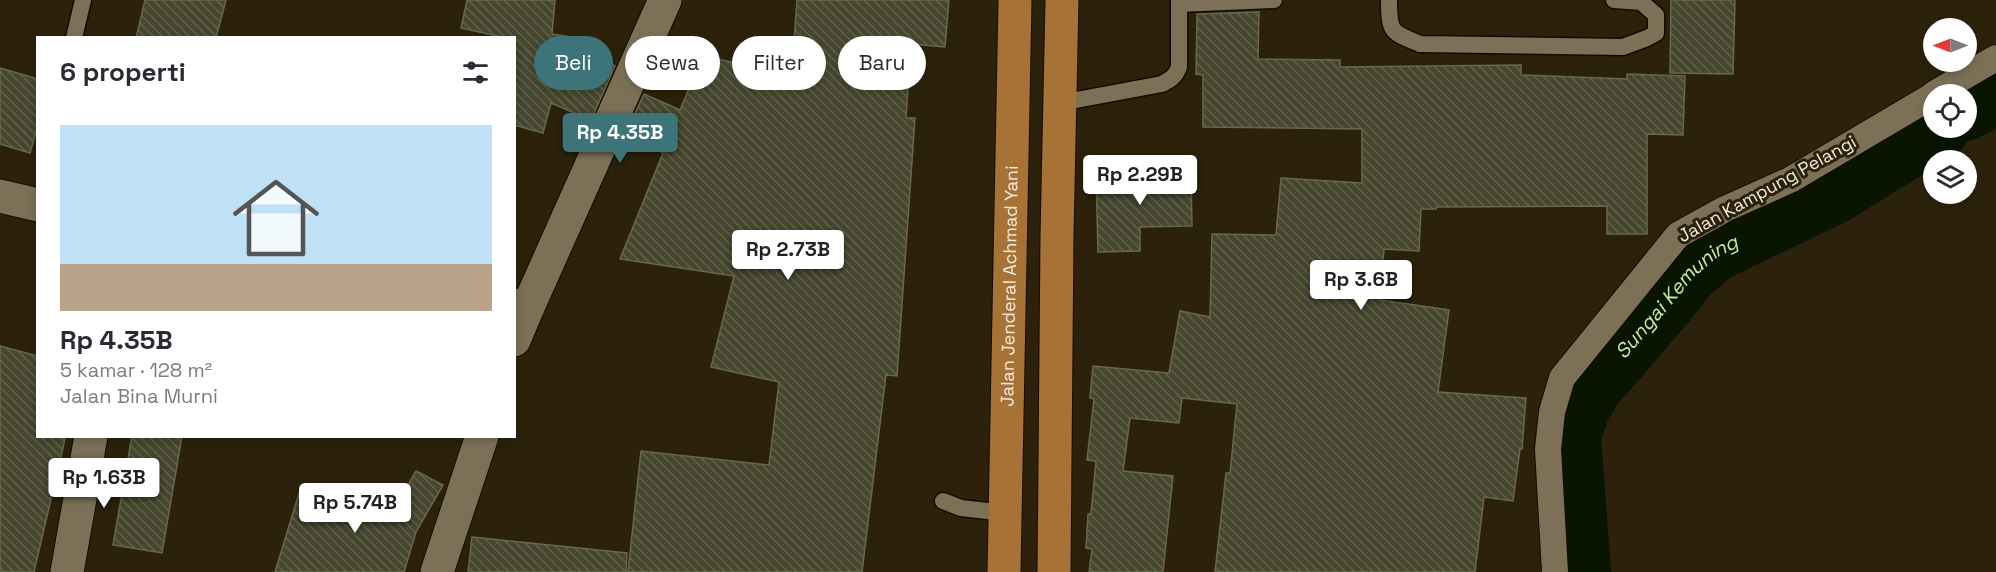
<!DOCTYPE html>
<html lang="id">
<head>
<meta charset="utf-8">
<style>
  :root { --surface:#fff; --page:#f2f2f3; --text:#2b2b33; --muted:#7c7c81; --accent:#3d7479 }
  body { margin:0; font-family:"Space Grotesk",sans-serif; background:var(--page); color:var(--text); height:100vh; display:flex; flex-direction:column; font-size:22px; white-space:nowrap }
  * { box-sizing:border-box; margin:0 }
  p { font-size:20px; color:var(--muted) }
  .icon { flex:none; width:33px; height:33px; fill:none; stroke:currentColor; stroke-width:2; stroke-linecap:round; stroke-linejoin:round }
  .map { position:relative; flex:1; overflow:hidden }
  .side { position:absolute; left:36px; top:36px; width:480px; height:402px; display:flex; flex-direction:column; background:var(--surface); border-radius:0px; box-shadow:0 3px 9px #0003 }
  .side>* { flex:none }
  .banner { position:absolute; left:534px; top:36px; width:570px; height:54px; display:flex; gap:12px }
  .needle { width:39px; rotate:270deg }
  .fabs { position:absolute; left:1923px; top:18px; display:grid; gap:12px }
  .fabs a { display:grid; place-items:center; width:54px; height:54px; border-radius:50%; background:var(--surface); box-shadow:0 3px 9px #0003; font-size:30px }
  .price { position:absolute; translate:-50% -51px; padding:0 14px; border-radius:6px; background:#fff; color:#222; font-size:20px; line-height:39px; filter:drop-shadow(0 2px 3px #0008) }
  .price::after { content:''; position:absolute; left:50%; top:36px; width:18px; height:14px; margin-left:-9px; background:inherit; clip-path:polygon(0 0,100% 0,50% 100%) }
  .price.selected { background:var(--accent); color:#fff }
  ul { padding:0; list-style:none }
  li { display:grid; align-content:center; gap:12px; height:318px; padding:0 24px }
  li span { display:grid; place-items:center; height:186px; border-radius:0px; color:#555 }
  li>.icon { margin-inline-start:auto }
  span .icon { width:108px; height:108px; fill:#fffc; stroke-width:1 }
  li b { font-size:26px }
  h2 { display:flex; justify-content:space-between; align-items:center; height:72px; padding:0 24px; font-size:26px }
  .tag { padding:0 21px; border-radius:27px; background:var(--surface); box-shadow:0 3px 9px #0003; font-size:21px; line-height:54px }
  .tag.selected { background:var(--accent); color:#fff }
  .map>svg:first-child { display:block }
</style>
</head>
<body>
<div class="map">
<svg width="1996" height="572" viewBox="0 0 1996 572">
  <defs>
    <pattern id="building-back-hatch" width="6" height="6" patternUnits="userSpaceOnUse" patternTransform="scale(1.5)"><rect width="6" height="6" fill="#46472e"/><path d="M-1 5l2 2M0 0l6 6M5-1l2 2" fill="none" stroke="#61624c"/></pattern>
  </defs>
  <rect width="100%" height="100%" fill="#2c220b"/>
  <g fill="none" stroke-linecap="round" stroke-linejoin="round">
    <!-- river -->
    <g stroke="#091500" stroke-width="62">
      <path d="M1966,110L1996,92"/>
      <path id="s1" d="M1580,572L1570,437L1578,411L1591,388L1665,302L1688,273L1714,251L1836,192L1939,128"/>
    </g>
  </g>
  <!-- building -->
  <g fill="url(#building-back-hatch)" stroke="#68684e" stroke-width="1.5">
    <path d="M145,0H226L216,38H136Z"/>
    <path d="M467,0H555L552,34L572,37L570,46L615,66L591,120L551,103L543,133L514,125V38H506L461,28Z"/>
    <path d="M797,0H949L945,47L911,44L906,118H915L897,376L886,375L862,572H628L641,451L769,465L779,382L711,367L734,276L620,259L663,153L625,135L644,94L680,110L702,57L792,71Z"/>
    <path d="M1671,0H1735L1733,74L1670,73Z"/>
    <path d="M1259,12L1258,59L1340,60V67L1521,65V75L1627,79V74L1685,76L1683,135L1647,134V234H1607V206L1436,207V209H1421L1419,251L1384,249L1380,300L1449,310L1438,392L1526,398L1522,449H1520L1513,501L1484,497L1475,572H1215L1226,473H1230L1237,404L1182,398L1179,423L1130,418L1123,471L1173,476L1163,572H1089L1092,549L1086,548L1088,514H1091L1096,461L1087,460L1094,399L1090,398L1093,366L1169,373L1180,311L1210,317L1212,234L1276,235L1281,178L1362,183V129L1203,127V75L1196,74L1197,14Z"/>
    <path d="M0,68L38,79V125L30,153L0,144Z"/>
    <path d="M1167,171L1191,172L1192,226L1140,227V251L1098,252L1096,173Z"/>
    <path d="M0,346L38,356V436H56L65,439L34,572H0Z"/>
    <path d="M132,436H182L162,553L113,545Z"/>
    <path d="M416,471L443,485L416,532L404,572H275L299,493L387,521Z"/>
    <path d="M472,537L627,553L626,572H468Z"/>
  </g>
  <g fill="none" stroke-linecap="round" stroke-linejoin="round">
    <!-- service casing -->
    <g stroke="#140b00" stroke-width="19">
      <g id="service">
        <path d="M1389,0C1389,33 1391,32 1420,44L1623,47L1647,38L1656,33V15L1641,2L1614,0"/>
        <path d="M1179,4L1274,0"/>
        <path d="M74,38L83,0"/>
        <path d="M1060,103L1162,84C1171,79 1176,76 1179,67V0"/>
        <path d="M943,501L961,508L1005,513"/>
      </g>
    </g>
    <!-- pedestrian casing -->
    <g stroke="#140b00" stroke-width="28">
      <g id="pedestrian">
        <path d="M1934,94L1996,58"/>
        <path d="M1555,572L1548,449L1552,412L1562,378L1678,235L1725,209L1790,180L1934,95"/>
      </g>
    </g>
    <!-- minor casing -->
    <g stroke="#140b00" stroke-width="35">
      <g id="minor">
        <path d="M528,307L665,0"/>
        <path d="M67,572L91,436"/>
      </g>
    </g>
    <!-- tertiary casing -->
    <g stroke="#140b00" stroke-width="35">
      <g id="tertiary">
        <path d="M0,196L38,205"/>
        <path d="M514,305L528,307L514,340"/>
        <path d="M437,572L482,436"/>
      </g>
    </g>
    <!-- trunk casing -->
    <g stroke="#140b00" stroke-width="35">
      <g id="trunk">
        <path id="s2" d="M1004,572L1015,0"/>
        <path d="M1054,572L1057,236L1062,0"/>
      </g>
    </g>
    <!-- service -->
    <use href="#service" stroke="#7c7157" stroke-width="16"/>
    <!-- pedestrian -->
    <use href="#pedestrian" stroke="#7c7157" stroke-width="26"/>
    <!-- minor -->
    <use href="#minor" stroke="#7c7157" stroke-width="33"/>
    <!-- tertiary -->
    <use href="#tertiary" stroke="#7c7157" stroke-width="33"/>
    <!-- trunk -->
    <use href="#trunk" stroke="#a77236" stroke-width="33"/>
  </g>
  <g text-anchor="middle" stroke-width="6" stroke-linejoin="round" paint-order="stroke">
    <!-- street labels -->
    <g font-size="18" fill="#f1ebdd" stroke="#2c220b">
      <text transform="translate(1767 189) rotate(-29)" y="6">Jalan Kampung Pelangi</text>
      <text dy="6" stroke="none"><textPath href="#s2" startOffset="286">Jalan Jenderal Achmad Yani</textPath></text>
    </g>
    <!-- water labels -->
    <g font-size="20" font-style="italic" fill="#c4ef9c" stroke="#2c220b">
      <text dy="7" stroke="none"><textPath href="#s1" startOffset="315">Sungai Kemuning</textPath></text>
    </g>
  </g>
</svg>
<div class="fabs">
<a><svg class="needle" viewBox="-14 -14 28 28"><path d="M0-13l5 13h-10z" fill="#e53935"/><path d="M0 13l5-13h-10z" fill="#7c7c81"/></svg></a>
<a><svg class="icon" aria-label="locate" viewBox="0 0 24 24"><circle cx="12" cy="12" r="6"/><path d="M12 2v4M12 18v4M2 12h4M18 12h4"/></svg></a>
<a><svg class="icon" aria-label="layers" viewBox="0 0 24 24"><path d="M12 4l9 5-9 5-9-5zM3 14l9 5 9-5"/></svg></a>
</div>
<b class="price selected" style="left:620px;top:164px">Rp 4.35B</b>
<b class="price" style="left:1140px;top:206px">Rp 2.29B</b>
<b class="price" style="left:788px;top:281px">Rp 2.73B</b>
<b class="price" style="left:1361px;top:311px">Rp 3.6B</b>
<b class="price" style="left:104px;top:509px">Rp 1.63B</b>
<b class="price" style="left:355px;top:534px">Rp 5.74B</b>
<div class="banner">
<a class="tag selected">Beli</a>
<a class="tag">Sewa</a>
<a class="tag">Filter</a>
<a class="tag">Baru</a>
</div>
<section class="side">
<h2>6 properti<svg class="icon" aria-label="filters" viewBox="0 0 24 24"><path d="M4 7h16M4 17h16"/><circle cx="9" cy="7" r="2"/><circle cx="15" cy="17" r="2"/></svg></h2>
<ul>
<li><span style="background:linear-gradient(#bfe0f5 75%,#b9a48a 0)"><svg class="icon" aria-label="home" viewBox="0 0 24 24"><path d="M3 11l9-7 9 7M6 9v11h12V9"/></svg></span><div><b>Rp 4.35B</b><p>5 kamar · 128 m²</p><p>Jalan Bina Murni</p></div></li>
</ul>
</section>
</div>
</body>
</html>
